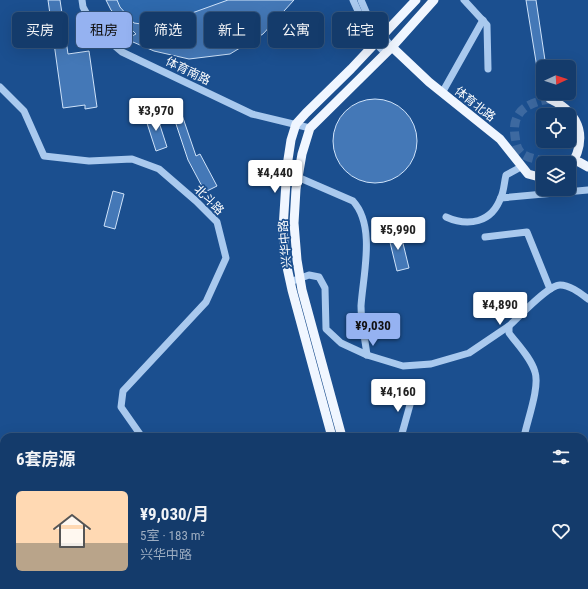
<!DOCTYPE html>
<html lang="zh">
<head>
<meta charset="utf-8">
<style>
  :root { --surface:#143b6b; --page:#1d4271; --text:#f1f3f6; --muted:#9dadc1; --line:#33557e; --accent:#95b2f1 }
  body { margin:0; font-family:"Roboto Condensed","Noto Sans SC",sans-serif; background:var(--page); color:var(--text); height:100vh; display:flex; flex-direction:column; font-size:15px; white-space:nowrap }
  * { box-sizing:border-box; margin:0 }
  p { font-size:13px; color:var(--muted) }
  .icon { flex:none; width:22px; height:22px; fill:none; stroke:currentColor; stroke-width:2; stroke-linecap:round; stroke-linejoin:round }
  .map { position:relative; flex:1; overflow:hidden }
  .details { position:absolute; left:0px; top:433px; width:588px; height:156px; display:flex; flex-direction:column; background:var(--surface); border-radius:12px 12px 0 0; box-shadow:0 4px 16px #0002,0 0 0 1px var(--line) }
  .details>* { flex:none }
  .banner { position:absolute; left:12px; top:12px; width:564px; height:36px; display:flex; gap:8px }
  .needle { width:26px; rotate:87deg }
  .tools { position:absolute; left:536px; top:60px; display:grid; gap:8px }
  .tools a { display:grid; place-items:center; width:40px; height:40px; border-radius:6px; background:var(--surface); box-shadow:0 4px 16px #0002,0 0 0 1px var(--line); font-size:20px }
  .price { position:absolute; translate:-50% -34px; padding:0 9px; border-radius:4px; background:#fff; color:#222; font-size:13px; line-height:26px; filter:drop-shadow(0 1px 2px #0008) }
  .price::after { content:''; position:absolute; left:50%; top:24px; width:12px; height:9px; margin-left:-6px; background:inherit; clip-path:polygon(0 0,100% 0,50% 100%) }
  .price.active { background:var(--accent); color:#111 }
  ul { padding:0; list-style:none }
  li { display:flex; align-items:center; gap:12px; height:100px; padding:0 16px }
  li+li { border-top:1px solid var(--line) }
  li span { display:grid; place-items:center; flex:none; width:112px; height:80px; border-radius:6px; color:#555 }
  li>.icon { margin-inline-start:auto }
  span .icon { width:48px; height:48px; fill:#fffc; stroke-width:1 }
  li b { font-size:17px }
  h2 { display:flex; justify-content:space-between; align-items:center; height:48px; padding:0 16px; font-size:17px }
  .tag { padding:0 14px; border-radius:6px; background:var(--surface); box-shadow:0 4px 16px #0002,0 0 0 1px var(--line); font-size:14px; line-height:36px }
  .tag.active { background:var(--accent); color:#111 }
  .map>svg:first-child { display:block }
</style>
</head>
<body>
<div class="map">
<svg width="588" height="589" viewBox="0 0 588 589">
  <rect width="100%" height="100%" fill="#1b4f8f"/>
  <!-- green -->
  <path fill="#2e69ad" d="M106,0H294L263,34L230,54L154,51L126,39L136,34Z"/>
  <!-- building -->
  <g fill="#4478b7" stroke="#cfe3fa">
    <path d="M48,0H60L68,54L89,51L97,107L85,109V105L63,108Z"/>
    <path d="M106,0H117L120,7L134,23L156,26L228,0H294L263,34L230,54L189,59L154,51L126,39L136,34L111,10Z"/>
    <path d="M526,0H536L546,67H543V74H538Z"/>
    <circle cx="375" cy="141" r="42"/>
    <path d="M156,113L167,147L156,151L145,117Z"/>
    <path d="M182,115L196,156L200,154L217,186L205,192L188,160L174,118Z"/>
    <path d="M113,191L124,194L115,229L104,226Z"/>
    <path d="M400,231L409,268L397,271L388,234Z"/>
  </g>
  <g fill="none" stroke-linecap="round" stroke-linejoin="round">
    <!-- major-tunnel -->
    <path stroke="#3d69a0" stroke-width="9" stroke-dasharray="9 4.5" stroke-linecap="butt" d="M550,99C529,102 511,111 515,136C516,142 516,148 521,153C533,163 564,161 579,162"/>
    <!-- minor -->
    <g stroke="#a9c9ee" stroke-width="7">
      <path d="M82,0L83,7L95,29L122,52L252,114L310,128"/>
      <path d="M353,0C362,20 370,38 385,53"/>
      <path d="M361,0L370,21L392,47"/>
      <path d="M464,0L487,25L488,69"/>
      <path d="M0,87L24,111L44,156L89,161L132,159L159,169L196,201L217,222L226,258L206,302L123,391L121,407L142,437"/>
      <path d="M442,93L483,20"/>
      <path d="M286,172L353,201C376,226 363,275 361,306C361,322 365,339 367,355"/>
      <path d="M501,198L588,190"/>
      <path d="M446,217C468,227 492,223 501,197C504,191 504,183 506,175L521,167"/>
      <path d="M485,237L527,232L550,289"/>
      <path d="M290,282L309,275L319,277L325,288L326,329L341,343L367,355L403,366L431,364L469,353L509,326"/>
      <path d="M401,437L413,394"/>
      <path d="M524,437C527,421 540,387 535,372C531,358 518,345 509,333V326C519,317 548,285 560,285C570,285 580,293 588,299"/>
      <path d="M400,585V589"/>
      <path d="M497,589L498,585"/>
    </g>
    <!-- major -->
    <g stroke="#f0f6ff" stroke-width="9">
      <path d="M392,47L429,82L500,139L528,174L543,178"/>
      <path d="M550,99C582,114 588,140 569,169"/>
      <path d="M579,162L588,167"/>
      <path d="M332,437L292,290L285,258L283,229L287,166L291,140L296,124L306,113L351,69L416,0"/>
      <path d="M342,437L302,290L297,260L294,223L296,189L302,154L310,128L392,47L434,0"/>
      <path d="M356,585L357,589"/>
      <path d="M366,585L367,589"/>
    </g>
  </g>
  <g text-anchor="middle" stroke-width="3.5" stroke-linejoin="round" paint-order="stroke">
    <!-- street labels -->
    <g font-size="12" fill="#fff" stroke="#1b4f8f">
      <text transform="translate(188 71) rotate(26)" y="4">体育南路</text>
      <text transform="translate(475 104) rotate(38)" y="4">体育北路</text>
      <text transform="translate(209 200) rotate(45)" y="4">北斗路</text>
      <text transform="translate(285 244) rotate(-95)" y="4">兴华中路</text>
    </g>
  </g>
</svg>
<div class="tools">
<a><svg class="needle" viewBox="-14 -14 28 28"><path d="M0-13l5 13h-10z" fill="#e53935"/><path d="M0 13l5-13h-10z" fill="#9dadc1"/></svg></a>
<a><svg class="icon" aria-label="locate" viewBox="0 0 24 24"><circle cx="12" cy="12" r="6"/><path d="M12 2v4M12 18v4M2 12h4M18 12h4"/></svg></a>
<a><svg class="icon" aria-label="layers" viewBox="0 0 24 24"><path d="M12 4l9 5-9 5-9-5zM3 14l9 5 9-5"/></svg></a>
</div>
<b class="price" style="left:156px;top:132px">¥3,970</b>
<b class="price" style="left:275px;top:194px">¥4,440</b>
<b class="price" style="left:398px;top:251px">¥5,990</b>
<b class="price" style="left:500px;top:326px">¥4,890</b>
<b class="price active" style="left:373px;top:347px">¥9,030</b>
<b class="price" style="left:398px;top:413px">¥4,160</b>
<div class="banner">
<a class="tag">买房</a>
<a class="tag active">租房</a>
<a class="tag">筛选</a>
<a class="tag">新上</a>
<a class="tag">公寓</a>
<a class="tag">住宅</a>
</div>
<section class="details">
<h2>6套房源<svg class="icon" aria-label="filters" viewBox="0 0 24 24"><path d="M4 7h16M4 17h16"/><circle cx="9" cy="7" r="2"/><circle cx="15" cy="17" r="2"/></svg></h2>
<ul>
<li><span style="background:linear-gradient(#ffd9b3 65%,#b9a48a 0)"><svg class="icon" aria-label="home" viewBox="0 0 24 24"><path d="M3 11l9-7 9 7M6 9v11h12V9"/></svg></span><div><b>¥9,030/月</b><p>5室 · 183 m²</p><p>兴华中路</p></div><svg class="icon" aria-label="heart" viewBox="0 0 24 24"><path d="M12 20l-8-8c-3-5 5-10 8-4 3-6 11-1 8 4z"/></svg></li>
</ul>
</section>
</div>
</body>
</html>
